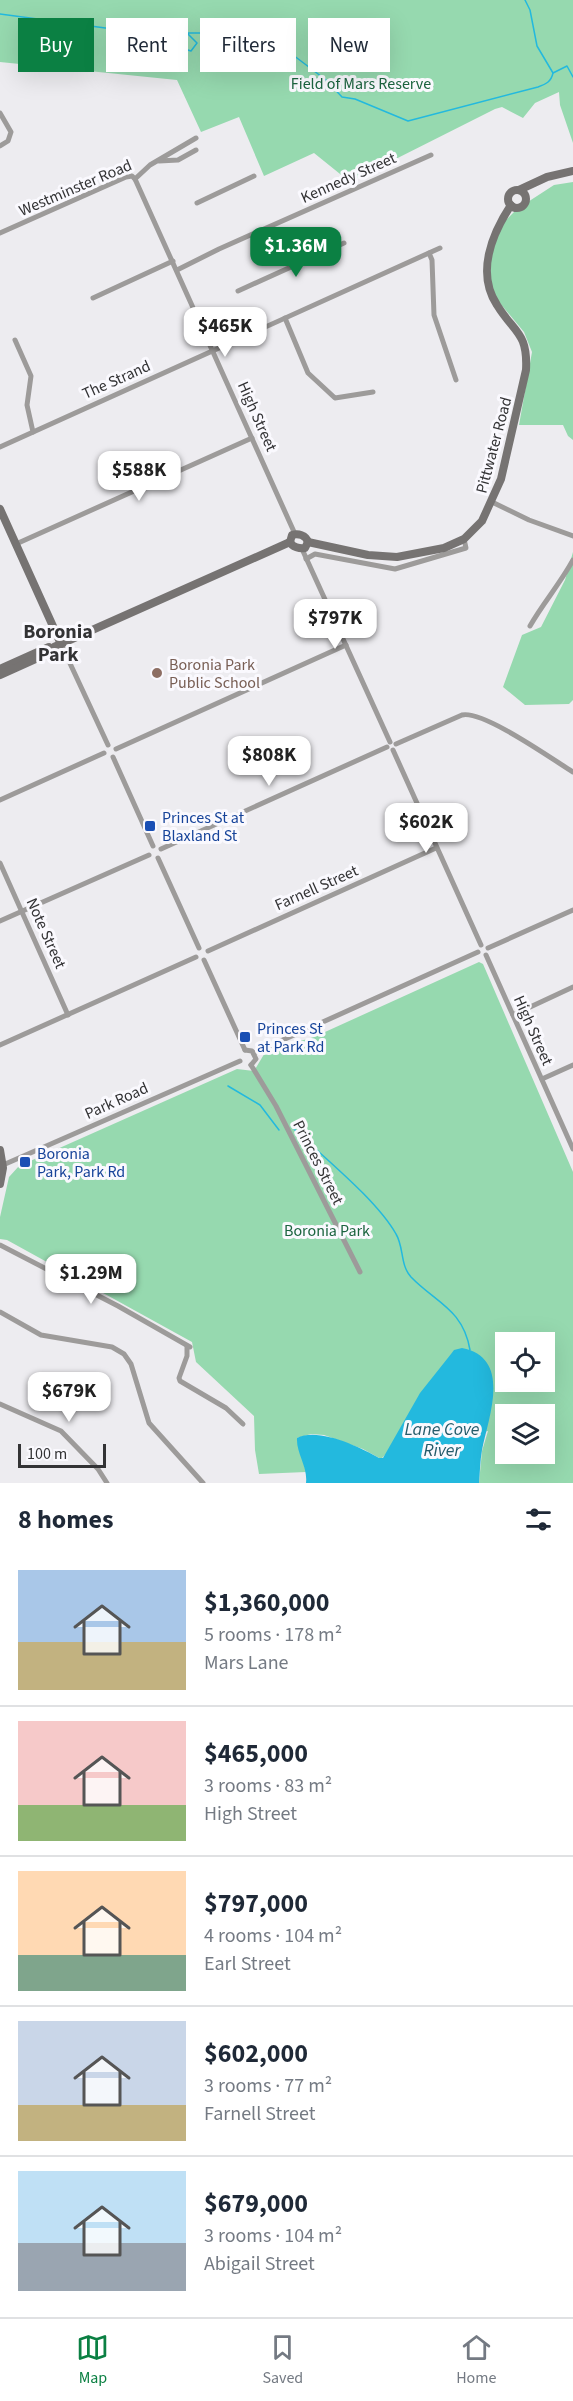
<!DOCTYPE html>
<html lang="en">
<head>
<meta charset="utf-8">
<style>
  :root { --surface:#fff; --page:#f2f2f3; --text:#1f2937; --muted:#747a83; --line:#e0e1e3; --accent:#0b8043 }
  body { margin:0; font-family:"Source Sans 3",sans-serif; background:var(--page); color:var(--text); height:100vh; display:flex; flex-direction:column; font-size:22px; white-space:nowrap }
  * { box-sizing:border-box; margin:0 }
  p { font-size:20px; color:var(--muted) }
  .icon { flex:none; width:33px; height:33px; fill:none; stroke:currentColor; stroke-width:2; stroke-linecap:round; stroke-linejoin:round }
  .map { position:relative; height:1483px; overflow:hidden }
  .drawer { display:flex; flex-direction:column; background:var(--surface); flex:1 }
  .drawer>* { flex:none }
  .top-card { position:absolute; left:18px; top:18px; width:537px; height:54px; display:flex; gap:12px }
  .fabs { position:absolute; left:495px; top:1332px; display:grid; gap:12px }
  .fabs a { display:grid; place-items:center; width:60px; height:60px; border-radius:0px; background:var(--surface); box-shadow:0 6px 24px #0002; font-size:30px }
  .scale { position:absolute; left:18px; bottom:15px; width:88px; box-sizing:border-box; padding-left:6px; border:3px solid #333335; border-top:0; font-size:16px; line-height:21px; white-space:nowrap; color:#333335; -webkit-text-stroke:4px #faf9fe; paint-order:stroke }
  .price { position:absolute; translate:-50% -51px; padding:0 14px; border-radius:12px; background:#fff; color:#222; font-size:20px; line-height:39px; filter:drop-shadow(0 2px 3px #0008) }
  .price::after { content:''; position:absolute; left:50%; top:36px; width:18px; height:14px; margin-left:-9px; background:inherit; clip-path:polygon(0 0,100% 0,50% 100%) }
  .price.active { background:var(--accent); color:#fff }
  ul { padding:0; list-style:none }
  li { display:flex; align-items:center; gap:18px; height:150px; padding:0 18px }
  li+li { border-top:2px solid var(--line) }
  li span { display:grid; place-items:center; flex:none; width:168px; height:120px; border-radius:0px; color:#555 }
  li>.icon { margin-inline-start:auto }
  span .icon { width:72px; height:72px; fill:#fffc; stroke-width:1 }
  li b { font-size:26px }
  h2 { display:flex; justify-content:space-between; align-items:center; height:72px; padding:0 18px; font-size:26px }
  .pill { padding:0 21px; border-radius:0px; background:var(--surface); box-shadow:0 6px 24px #0002; font-size:21px; line-height:54px }
  .pill.active { background:var(--accent); color:#fff }
  .tab-bar { display:flex; justify-content:space-around; align-items:center; height:84px; border-top:2px solid var(--line); background:var(--surface); font-size:16px; color:var(--muted) }
  .tab-bar a { display:grid; justify-items:center; gap:3px }
  .tab-bar .active { color:var(--accent) }
  .map>svg:first-child { display:block }
</style>
</head>
<body>
<div class="map">
<svg width="573" height="1483" viewBox="0 0 573 1483">
  <rect width="100%" height="100%" fill="#edecf0"/>
  <!-- green -->
  <g fill="#96d9af" fill-rule="evenodd">
    <path d="M0,0H573V143L560,105L559,92L535,103L523,118L502,107L495,109L350,182L314,153L264,176L239,117L201,132L177,80L0,62Z"/>
    <path d="M573,182V440L568,436L563,425H519L532,352L524,332L494,296L490,274L492,246L505,221L517,209L554,185Z"/>
    <path d="M573,552V700L569,704L525,705L503,687L522,635L541,627L565,580Z"/>
    <path d="M479,962L483,964L573,1172V1483H479L482,1451L488,1431L388,1452L381,1459L363,1449L324,1435L311,1434L297,1438L306,1472L259,1474L255,1450L254,1416L196,1362L192,1342L7,1240L0,1239V1217L9,1177L19,1166L237,1069L254,1071L266,1051L314,1037ZM506,1342H544V1382H506ZM506,1414H544V1454H506Z"/>
  </g>
  <!-- water -->
  <path fill="#23b9de" d="M462,1348C513,1358 488,1418 482,1450C480,1461 480,1472 479,1483H306C308,1467 296,1453 297,1438C318,1427 360,1447 379,1458H383L420,1393L451,1354L454,1350Z"/>
  <g fill="none" stroke-linecap="round" stroke-linejoin="round">
    <!-- stream -->
    <g stroke="#23b9de" stroke-width="1.5">
      <path d="M525,0L530,10L537,46L553,73"/>
      <path d="M0,14L128,31L191,51L197,43L187,33H264L326,80L342,97L355,99L408,121L538,87C546,84 551,82 553,73L567,66L573,77"/>
      <path d="M228,1086L260,1105L279,1130"/>
      <path d="M294,1129C324,1158 376,1199 396,1234C404,1247 400,1265 411,1277C436,1303 463,1309 470,1350"/>
    </g>
    <!-- street -->
    <g stroke="#9d9b9a" stroke-width="5">
      <path d="M0,113L11,132L8,141L0,146"/>
      <path d="M159,161L178,160L196,150"/>
      <path d="M135,179L295,534"/>
      <path d="M135,179L150,165L196,138"/>
      <path d="M197,203L254,176"/>
      <path d="M0,233L126,177L132,176L135,179"/>
      <path d="M429,253L432,260L434,315L456,380"/>
      <path d="M177,270L219,249L431,155"/>
      <path d="M238,291L344,243"/>
      <path d="M93,298L173,261"/>
      <path d="M285,318L308,373L335,398L373,392"/>
      <path d="M15,340L31,376L27,405L33,432"/>
      <path d="M0,447L440,248"/>
      <path d="M492,502L529,520L573,536"/>
      <path d="M16,544L252,438"/>
      <path d="M302,549L390,742"/>
      <path d="M306,559L315,554L395,569L466,548L464,539"/>
      <path d="M530,626C543,603 560,584 573,560"/>
      <path d="M61,644L108,745"/>
      <path d="M396,744L462,715C483,710 552,759 573,772"/>
      <path d="M116,749L346,645"/>
      <path d="M393,750L481,945"/>
      <path d="M113,757L153,846"/>
      <path d="M0,800L104,753"/>
      <path d="M161,849L387,747"/>
      <path d="M158,858L199,948"/>
      <path d="M0,863L68,1015"/>
      <path d="M0,921L149,855"/>
      <path d="M488,948L573,910"/>
      <path d="M208,951L436,848"/>
      <path d="M486,955L573,1149"/>
      <path d="M204,960L245,1050"/>
      <path d="M513,1015L573,987"/>
      <path d="M0,1045L196,957"/>
      <path d="M245,1050L252,1051L256,1059L251,1065"/>
      <path d="M254,1053L478,952"/>
      <path d="M251,1065L276,1106L360,1272"/>
      <path d="M542,1079L573,1065"/>
      <path d="M3,1165L240,1061"/>
      <path d="M0,1245L118,1306L190,1347"/>
      <path d="M0,1312L41,1335L112,1347L124,1354L131,1364L149,1423L203,1483"/>
      <path d="M187,1346V1356L179,1378L180,1381L226,1408L243,1424"/>
      <path d="M0,1404L61,1431L98,1469L107,1483"/>
    </g>
    <!-- secondary -->
    <g stroke="#767372" stroke-width="8">
      <circle cx="517" cy="199" r="9"/>
      <path d="M519,190L547,177L573,171"/>
      <path d="M0,509L61,644"/>
      <path d="M290,542L292,535C298,533 306,535 308,542"/>
      <path d="M290,542C292,547 300,549 305,548L308,542"/>
      <path d="M308,542L368,555L397,557L444,548L464,539L482,521L501,479L526,370C528,332 514,333 497,305C476,273 492,234 511,205"/>
      <path d="M0,669L49,647L51,649"/>
      <path d="M0,675L51,652L54,647L290,542"/>
      <path d="M0,1150L3,1168L0,1184"/>
    </g>
  </g>
  <!-- markers -->
  <circle fill="#8d6e63" stroke="#faf9fe" stroke-width="2" cx="157" cy="673" r="6"/>
  <g fill="#1a4fb4" stroke="#faf9fe" stroke-width="2">
    <rect x="144" y="820" width="12" height="12" rx="3"/>
    <rect x="239" y="1031" width="12" height="12" rx="3"/>
    <rect x="19" y="1156" width="12" height="12" rx="3"/>
  </g>
  <g text-anchor="middle" stroke-width="6" stroke-linejoin="round" paint-order="stroke">
    <!-- park labels -->
    <g font-size="16" fill="#1b643f" stroke="#faf9fe">
      <text x="361" y="89">Field of Mars Reserve</text>
      <text x="327" y="1236">Boronia Park</text>
    </g>
    <!-- street labels -->
    <g font-size="16" fill="#333335" stroke="#faf9fe">
      <text transform="translate(348 177) rotate(-24)" y="6">Kennedy Street</text>
      <text transform="translate(75 187) rotate(-23)" y="6">Westminster Road</text>
      <text transform="translate(116 379) rotate(-24)" y="6">The Strand</text>
      <text transform="translate(258 416) rotate(66)" y="6">High Street</text>
      <text transform="translate(493 445) rotate(-75)" y="6">Pittwater Road</text>
      <text transform="translate(316 887) rotate(-24)" y="6">Farnell Street</text>
      <text transform="translate(47 933) rotate(66)" y="6">Note Street</text>
      <text transform="translate(534 1030) rotate(66)" y="6">High Street</text>
      <text transform="translate(116 1100) rotate(-24)" y="6">Park Road</text>
      <text transform="translate(319 1162) rotate(63)" y="6">Princes Street</text>
    </g>
    <!-- education labels -->
    <g font-size="16" fill="#785e54" stroke="#faf9fe" text-anchor="start">
      <text x="169" y="670">Boronia Park<tspan x="169" dy="18">Public School</tspan></text>
    </g>
    <!-- transit labels -->
    <g font-size="16" fill="#164399" stroke="#faf9fe" text-anchor="start">
      <text x="162" y="823">Princes St at<tspan x="162" dy="18">Blaxland St</tspan></text>
      <text x="257" y="1034">Princes St<tspan x="257" dy="18">at Park Rd</tspan></text>
      <text x="37" y="1159">Boronia<tspan x="37" dy="18">Park, Park Rd</tspan></text>
    </g>
    <!-- water labels -->
    <g font-size="18" font-style="italic" fill="#245b6a" stroke="#faf9fe">
      <text x="442" y="1435">Lane Cove<tspan x="442" dy="21">River</tspan></text>
    </g>
    <!-- quarter labels -->
    <g font-size="20" font-weight="bold" fill="#333335" stroke="#faf9fe">
      <text x="58" y="638">Boronia<tspan x="58" dy="23">Park</tspan></text>
    </g>
  </g>
</svg>
<div class="fabs">
<a><svg class="icon" aria-label="locate" viewBox="0 0 24 24"><circle cx="12" cy="12" r="6"/><path d="M12 2v4M12 18v4M2 12h4M18 12h4"/></svg></a>
<a><svg class="icon" aria-label="layers" viewBox="0 0 24 24"><path d="M12 4l9 5-9 5-9-5zM3 14l9 5 9-5"/></svg></a>
</div>
<div class="scale">100 m</div>
<b class="price active" style="left:296px;top:278px">$1.36M</b>
<b class="price" style="left:225px;top:358px">$465K</b>
<b class="price" style="left:139px;top:502px">$588K</b>
<b class="price" style="left:335px;top:650px">$797K</b>
<b class="price" style="left:269px;top:787px">$808K</b>
<b class="price" style="left:426px;top:854px">$602K</b>
<b class="price" style="left:91px;top:1305px">$1.29M</b>
<b class="price" style="left:69px;top:1423px">$679K</b>
<div class="top-card">
<a class="pill active">Buy</a>
<a class="pill">Rent</a>
<a class="pill">Filters</a>
<a class="pill">New</a>
</div>
</div>
<section class="drawer">
<h2>8 homes<svg class="icon" aria-label="filters" viewBox="0 0 24 24"><path d="M4 7h16M4 17h16"/><circle cx="9" cy="7" r="2"/><circle cx="15" cy="17" r="2"/></svg></h2>
<ul>
<li><span style="background:linear-gradient(#a9c7e8 60%,#c2b280 0)"><svg class="icon" aria-label="home" viewBox="0 0 24 24"><path d="M3 11l9-7 9 7M6 9v11h12V9"/></svg></span><div><b>$1,360,000</b><p>5 rooms · 178 m²</p><p>Mars Lane</p></div></li>
<li><span style="background:linear-gradient(#f6c9c9 70%,#8fb573 0)"><svg class="icon" aria-label="home" viewBox="0 0 24 24"><path d="M3 11l9-7 9 7M6 9v11h12V9"/></svg></span><div><b>$465,000</b><p>3 rooms · 83 m²</p><p>High Street</p></div></li>
<li><span style="background:linear-gradient(#ffd9b3 70%,#7fa58c 0)"><svg class="icon" aria-label="home" viewBox="0 0 24 24"><path d="M3 11l9-7 9 7M6 9v11h12V9"/></svg></span><div><b>$797,000</b><p>4 rooms · 104 m²</p><p>Earl Street</p></div></li>
<li><span style="background:linear-gradient(#c9d6e8 70%,#c2b280 0)"><svg class="icon" aria-label="home" viewBox="0 0 24 24"><path d="M3 11l9-7 9 7M6 9v11h12V9"/></svg></span><div><b>$602,000</b><p>3 rooms · 77 m²</p><p>Farnell Street</p></div></li>
<li><span style="background:linear-gradient(#bfe0f5 60%,#9aa5b1 0)"><svg class="icon" aria-label="home" viewBox="0 0 24 24"><path d="M3 11l9-7 9 7M6 9v11h12V9"/></svg></span><div><b>$679,000</b><p>3 rooms · 104 m²</p><p>Abigail Street</p></div></li>
</ul>
</section>
<nav class="tab-bar">
<a class="active"><svg class="icon" aria-label="map" viewBox="0 0 24 24"><path d="M3 6l6-2 6 2 6-2v14l-6 2-6-2-6 2zM9 4v14M15 6v14"/></svg>Map</a>
<a><svg class="icon" aria-label="saved" viewBox="0 0 24 24"><path d="M7 4h10v16l-5-4-5 4z"/></svg>Saved</a>
<a><svg class="icon" aria-label="home" viewBox="0 0 24 24"><path d="M3 11l9-7 9 7M6 9v11h12V9"/></svg>Home</a>
</nav>
</body>
</html>
